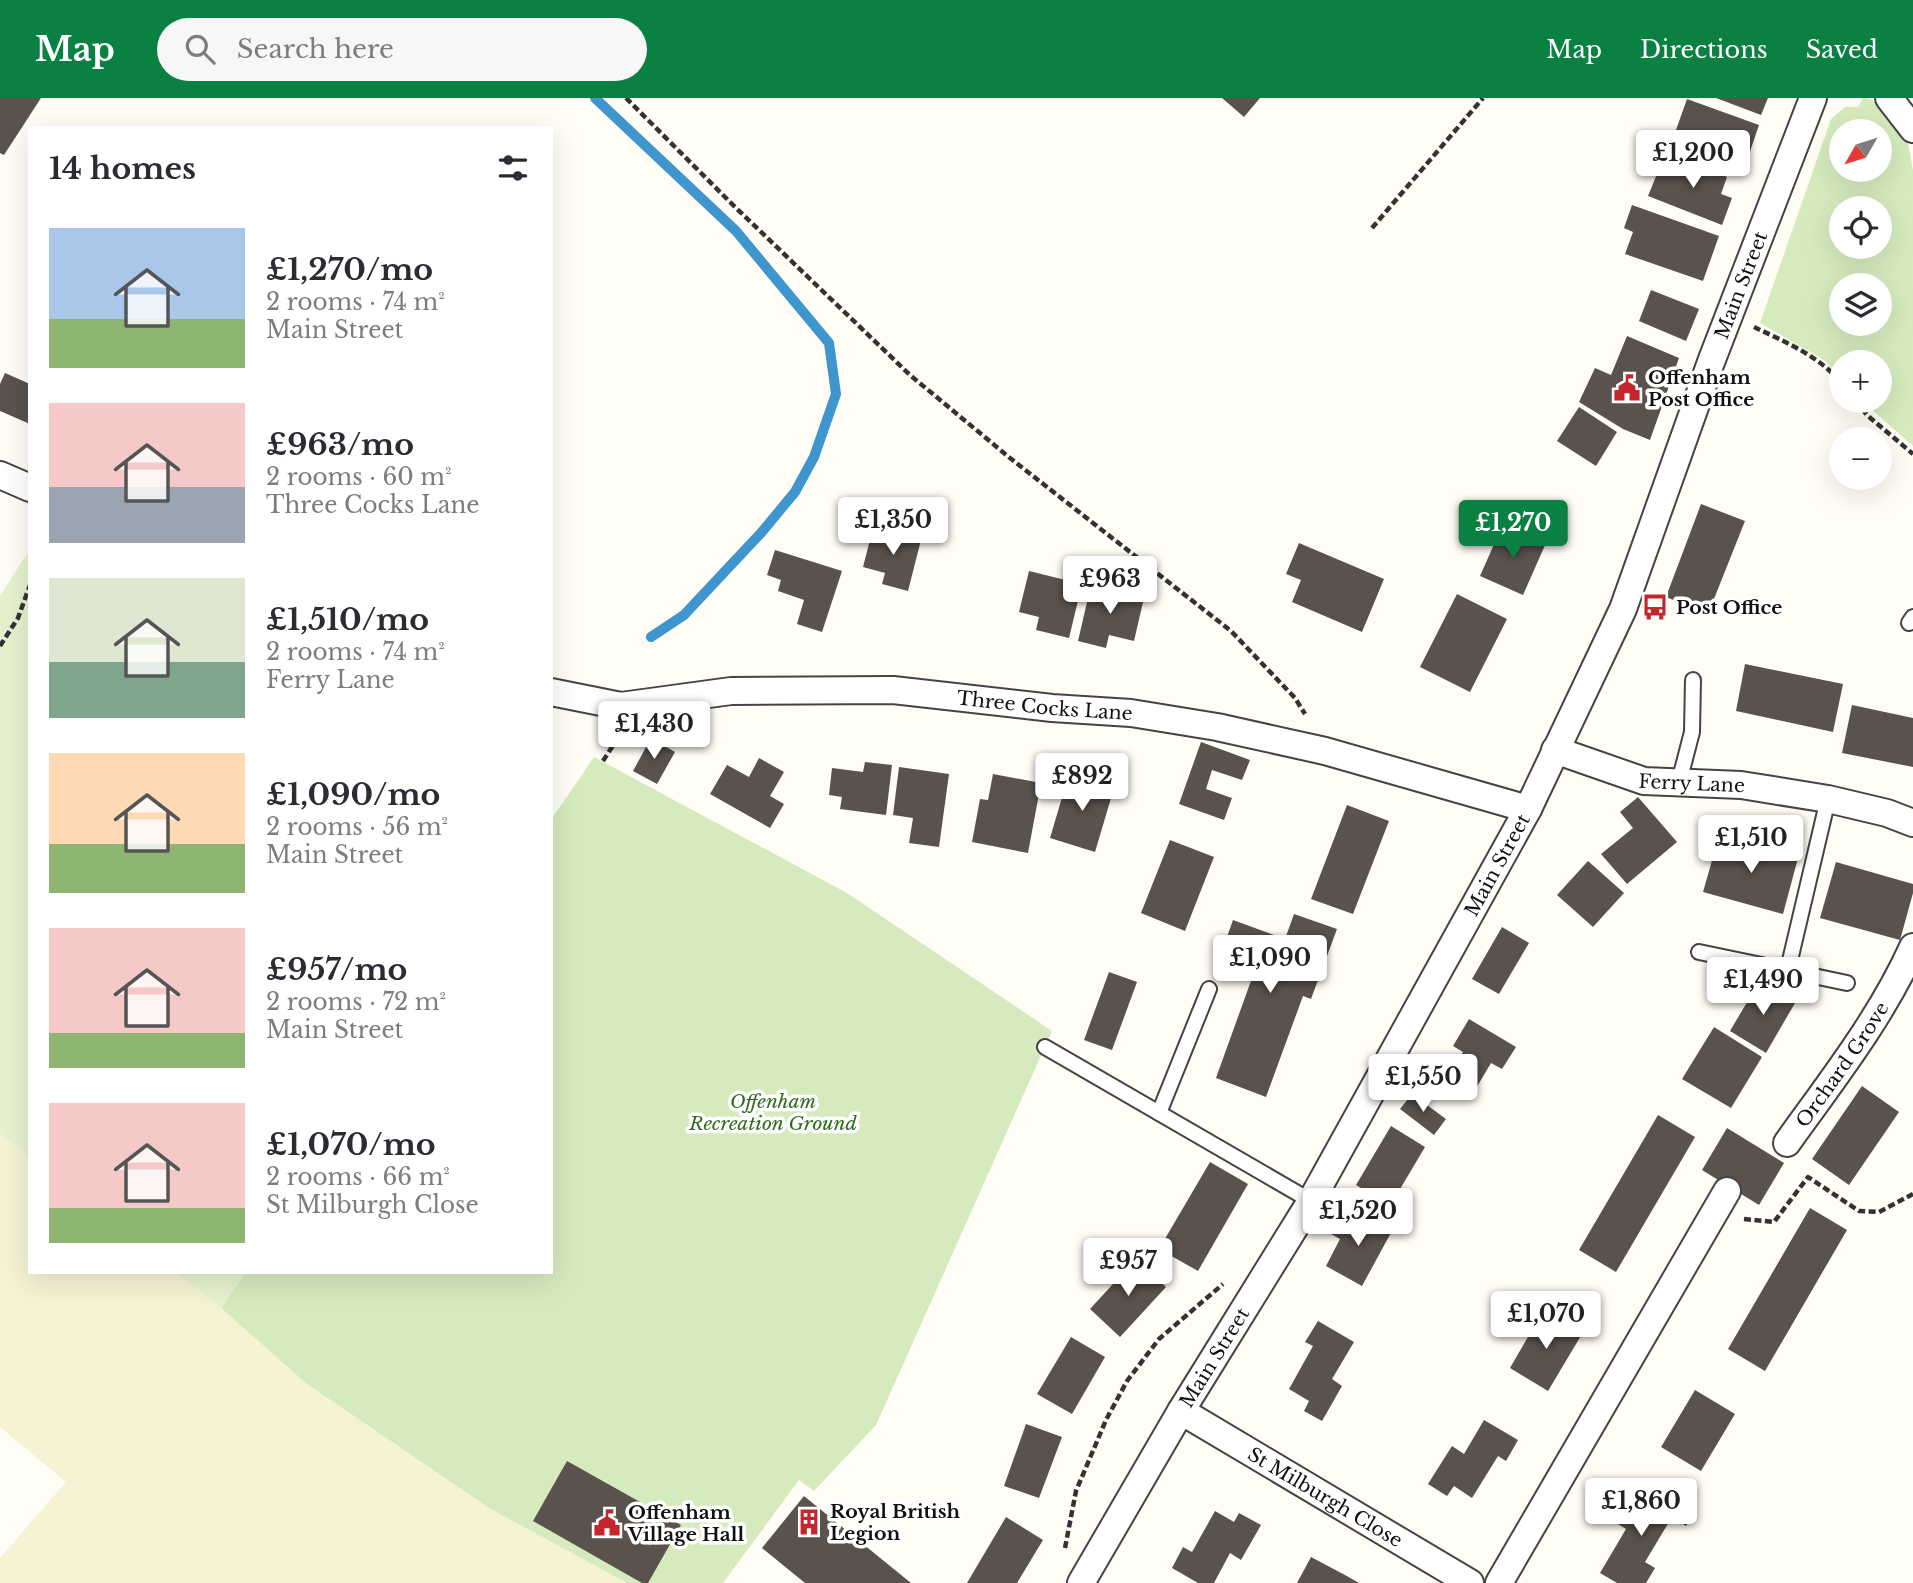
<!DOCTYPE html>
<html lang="en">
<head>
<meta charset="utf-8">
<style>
  :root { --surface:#fff; --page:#f7f7f7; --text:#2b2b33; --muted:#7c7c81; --accent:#0b8043 }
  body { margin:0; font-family:"Libre Baskerville",serif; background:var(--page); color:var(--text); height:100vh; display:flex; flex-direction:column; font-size:26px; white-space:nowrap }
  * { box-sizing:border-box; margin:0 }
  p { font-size:23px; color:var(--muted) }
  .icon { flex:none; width:38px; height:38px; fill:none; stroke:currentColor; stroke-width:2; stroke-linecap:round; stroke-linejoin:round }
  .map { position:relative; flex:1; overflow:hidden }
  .drawer { position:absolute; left:28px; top:28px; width:525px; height:1148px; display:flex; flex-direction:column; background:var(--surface); border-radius:0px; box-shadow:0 7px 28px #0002 }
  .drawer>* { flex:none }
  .needle { width:46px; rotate:231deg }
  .fabs { position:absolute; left:1829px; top:21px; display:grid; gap:14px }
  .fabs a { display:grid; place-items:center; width:63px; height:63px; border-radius:50%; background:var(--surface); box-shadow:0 7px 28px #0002; font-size:35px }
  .price { position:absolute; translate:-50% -60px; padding:0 16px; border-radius:7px; background:#fff; color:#222; font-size:23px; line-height:46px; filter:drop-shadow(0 2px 4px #0008) }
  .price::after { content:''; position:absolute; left:50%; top:42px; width:21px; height:16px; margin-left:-10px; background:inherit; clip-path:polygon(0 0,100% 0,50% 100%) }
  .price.active { background:var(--accent); color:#fff }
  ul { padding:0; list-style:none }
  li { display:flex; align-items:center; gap:21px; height:175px; padding:0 21px }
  li span { display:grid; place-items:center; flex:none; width:196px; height:140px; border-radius:0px; color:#555 }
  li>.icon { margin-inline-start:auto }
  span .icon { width:84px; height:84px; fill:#fffc; stroke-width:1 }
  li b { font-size:30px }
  h2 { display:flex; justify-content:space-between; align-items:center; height:84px; padding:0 21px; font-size:30px }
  header { display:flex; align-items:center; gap:42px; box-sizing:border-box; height:98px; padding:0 35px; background:var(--accent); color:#fff }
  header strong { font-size:33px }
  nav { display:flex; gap:38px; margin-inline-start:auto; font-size:24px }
  .search { width:490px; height:63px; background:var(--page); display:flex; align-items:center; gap:18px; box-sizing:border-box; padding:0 24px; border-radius:38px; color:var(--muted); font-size:26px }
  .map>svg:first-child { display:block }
</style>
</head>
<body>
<header>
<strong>Map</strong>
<div class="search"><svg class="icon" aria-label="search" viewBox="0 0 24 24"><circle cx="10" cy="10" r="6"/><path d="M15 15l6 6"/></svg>Search here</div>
<nav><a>Map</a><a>Directions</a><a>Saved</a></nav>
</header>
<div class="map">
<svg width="1913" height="1485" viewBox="0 0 1913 1485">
  <rect width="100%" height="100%" fill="#fffdf5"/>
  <!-- farmland -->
  <path fill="#f6f3d4" d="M0,1023L30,1045V1174H180L307,1286L489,1410L627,1485H0V1460L66,1384L0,1329Z"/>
  <!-- green -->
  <g fill="#d5ebbd" fill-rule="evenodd">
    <path d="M1863,0C1880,0 1899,25 1906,40C1910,51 1911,62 1913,73V348L1862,303H1880V264H1841V279L1824,262L1760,225L1831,21L1845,9H1858ZM1841,33H1880V72H1841ZM1841,110H1880V149H1841ZM1841,187H1880V226H1841Z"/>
    <path d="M594,659L847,795L1052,933L876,1327L814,1393L799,1382L723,1485H627L489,1410L307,1286L221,1210L246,1174H551V722Z"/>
  </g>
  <!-- pitch -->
  <g fill="#e6f2cf">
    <path d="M30,451V1059L0,1035V498Z"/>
    <path d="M176,1174H246L221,1210Z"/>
  </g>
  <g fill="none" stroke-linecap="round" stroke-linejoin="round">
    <!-- stream -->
    <path stroke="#3f96cf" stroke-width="10" d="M595,0L736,133L829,245L836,296L814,359L795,394L761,435L684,517L651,539"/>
  </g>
  <!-- building -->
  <g fill="#5a524d">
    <path d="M0,0H41L4,57L0,55Z"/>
    <path d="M1222,0H1260L1244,19Z"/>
    <path d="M1716,0H1768L1761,17Z"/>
    <path d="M1687,1L1759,27L1744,71L1671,46Z"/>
    <path d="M1676,59L1727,79L1721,96L1732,100L1722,127L1648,98L1659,71L1669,75Z"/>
    <path d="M1632,107L1719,138L1703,183L1625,156L1633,134L1624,130Z"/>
    <path d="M1651,192L1699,211L1686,243L1639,223Z"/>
    <path d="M1627,238L1679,260L1650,342L1623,331L1579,304L1595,270L1611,277Z"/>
    <path d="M5,275L30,286V326L0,313V286Z"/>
    <path d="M1579,309L1617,334L1596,368L1557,343Z"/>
    <path d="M1701,406L1745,423L1708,516L1666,499Z"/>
    <path d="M1503,426L1546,445L1523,497L1480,478Z"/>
    <path d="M873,430L921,442L908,493L882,486L885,475L863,469Z"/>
    <path d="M1299,445L1384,481L1362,534L1292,504L1301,482L1286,476Z"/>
    <path d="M775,452L842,473L822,534L797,526L804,502L778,493L781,482L767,477Z"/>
    <path d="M1029,473L1082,486L1069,540L1036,532L1039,519L1019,514Z"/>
    <path d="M1091,487L1144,500L1134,543L1109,537L1106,550L1078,543Z"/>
    <path d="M1457,496L1507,521L1470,594L1420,569Z"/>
    <path d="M1745,566L1843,586L1833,634L1736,613Z"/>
    <path d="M1852,607L1913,620V669L1842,655Z"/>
    <path d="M651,640L675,654L657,686L633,673Z"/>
    <path d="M1201,644L1250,662L1242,682L1212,672L1206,691L1232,700L1224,722L1179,706Z"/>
    <path d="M759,660L784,674L770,698L784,706L770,730L710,696L727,667L749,679Z"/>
    <path d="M865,664L892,667L886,717L840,711L842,699L829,697L832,670L863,674Z"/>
    <path d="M899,669L949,676L939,749L909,745L913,720L893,717Z"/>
    <path d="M993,676L1041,685L1028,755L972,744L980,701L988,702Z"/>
    <path d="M1069,676L1114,690L1095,754L1050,740Z"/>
    <path d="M1638,699L1677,744L1627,786L1601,756L1633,730L1620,714Z"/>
    <path d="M1347,707L1389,723L1353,816L1311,801Z"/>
    <path d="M1719,738L1798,760L1783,816L1703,794Z"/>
    <path d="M1170,742L1214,759L1185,833L1141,815Z"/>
    <path d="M1588,763L1624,795L1593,829L1557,797Z"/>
    <path d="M1836,764L1913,786V795L1900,842L1820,820Z"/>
    <path d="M1294,816L1337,831L1311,901L1303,898L1266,999L1216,980L1252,880L1217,867L1233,822L1285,841Z"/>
    <path d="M1502,829L1529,845L1499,896L1472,881Z"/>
    <path d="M1109,874L1137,884L1112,952L1084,942Z"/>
    <path d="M1759,884L1795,905L1766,955L1730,933Z"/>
    <path d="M1469,921L1516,949L1502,971L1491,965L1475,992L1449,977L1463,954L1453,948Z"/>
    <path d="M1714,929L1762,959L1731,1010L1682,981Z"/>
    <path d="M1862,988L1899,1014L1849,1087L1812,1061Z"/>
    <path d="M1412,996L1446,1021L1434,1037L1400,1011Z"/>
    <path d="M1658,1017L1695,1039L1616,1174L1579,1152Z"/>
    <path d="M1391,1028L1425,1049L1390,1108L1356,1087Z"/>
    <path d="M1727,1030L1784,1065L1759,1107L1702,1072Z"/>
    <path d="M1210,1064L1248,1086L1198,1173L1159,1151Z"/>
    <path d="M1810,1110L1847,1132L1765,1273L1728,1251Z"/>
    <path d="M1367,1117L1393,1131L1362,1188L1326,1168L1340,1141L1331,1136L1339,1119L1360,1130Z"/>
    <path d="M1136,1161L1166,1189L1120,1239L1090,1211Z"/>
    <path d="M1543,1213L1582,1236L1548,1293L1510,1270Z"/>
    <path d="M1318,1223L1354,1244L1332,1281L1342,1288L1322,1323L1304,1313L1309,1303L1289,1291L1313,1248L1305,1244Z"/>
    <path d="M1071,1239L1105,1259L1072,1316L1037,1296Z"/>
    <path d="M1695,1292L1735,1316L1701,1373L1661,1349Z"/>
    <path d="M1484,1322L1518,1342L1506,1363L1498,1358L1472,1400L1454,1388L1447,1398L1428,1386L1452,1348L1464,1356Z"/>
    <path d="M1026,1326L1062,1339L1039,1400L1004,1388Z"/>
    <path d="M567,1363L681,1427L648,1485H642L533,1423Z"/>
    <path d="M1639,1392L1663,1407L1667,1402L1693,1417L1686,1428L1672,1419L1645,1464L1655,1470L1646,1485H1617L1600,1475L1626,1431L1618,1426Z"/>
    <path d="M804,1398L911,1485H805L762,1450Z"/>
    <path d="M1215,1413L1234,1424L1239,1415L1261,1427L1241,1462L1230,1455L1214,1485H1198L1172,1470L1183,1449L1192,1454Z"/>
    <path d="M1006,1419L1043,1442L1017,1485H967Z"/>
    <path d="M1311,1459L1345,1477L1359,1485H1297Z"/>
  </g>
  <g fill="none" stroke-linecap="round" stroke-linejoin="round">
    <!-- lane casing -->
    <g stroke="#444" stroke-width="18">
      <g id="lane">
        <path d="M1909,525L1913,519"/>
        <path d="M1679,684L1692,634L1693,582"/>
        <path d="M1699,854L1847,885"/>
        <path d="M1788,871L1828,701"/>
        <path d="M1045,949L1311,1103"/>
        <path d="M1159,1015L1209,891"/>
      </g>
    </g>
    <!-- street casing -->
    <g stroke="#444" stroke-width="30">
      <g id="street">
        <path d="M1889,0L1913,31"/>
        <path d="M0,377L30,390"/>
        <path id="s1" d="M551,594L621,608L731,593L893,592L1052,610L1131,615L1217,629L1325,653L1528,711"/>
        <path id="s2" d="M1555,652L1644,683L1741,687L1828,701L1887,715L1913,725"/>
        <path id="s3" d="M1787,1045C1832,982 1881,920 1913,849"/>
        <path id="s4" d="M1181,1313L1470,1485"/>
        <path id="s5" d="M1081,1485L1181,1313L1311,1103L1528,711L1623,511L1711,264L1813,0"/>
        <path d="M1499,1485L1727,1093"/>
      </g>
    </g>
    <!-- path -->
    <g stroke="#333" stroke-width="4.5" stroke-dasharray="7 3.5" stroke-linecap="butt">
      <path d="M626,0L733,107L910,277L1010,360L1231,533L1295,600L1305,616"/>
      <path d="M1372,130L1483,0"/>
      <path d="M1754,229C1783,243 1820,258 1841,285"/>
      <path d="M1855,303L1868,318L1913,356"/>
      <path d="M0,548L18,520L30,487"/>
      <path d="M603,663L619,638"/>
      <path d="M1744,1121L1774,1124L1808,1079L1859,1113L1879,1114L1913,1096"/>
      <path d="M1065,1450L1076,1393L1106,1322L1127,1283L1159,1241L1223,1186"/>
    </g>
    <!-- lane -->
    <use href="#lane" stroke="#fff" stroke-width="14"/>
    <!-- street -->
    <use href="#street" stroke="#fff" stroke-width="26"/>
  </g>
  <!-- icons -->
  <defs>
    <g id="civic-bare" transform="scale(2.1)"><path d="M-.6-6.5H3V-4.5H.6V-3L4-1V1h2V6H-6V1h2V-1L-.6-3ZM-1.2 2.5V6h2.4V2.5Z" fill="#c4262e" stroke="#fff" stroke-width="2.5" paint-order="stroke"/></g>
    <g id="bus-bare" transform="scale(2.1)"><path d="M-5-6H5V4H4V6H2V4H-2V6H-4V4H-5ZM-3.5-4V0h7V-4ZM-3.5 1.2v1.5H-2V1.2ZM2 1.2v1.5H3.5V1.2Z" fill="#c4262e" stroke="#fff" stroke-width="2.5" paint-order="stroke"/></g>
    <g id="building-bare" transform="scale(2.1)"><path d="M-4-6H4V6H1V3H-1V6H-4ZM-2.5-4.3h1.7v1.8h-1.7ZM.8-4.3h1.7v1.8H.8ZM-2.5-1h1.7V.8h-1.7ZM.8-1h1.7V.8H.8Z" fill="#c4262e" stroke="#fff" stroke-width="2.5" paint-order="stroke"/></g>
  </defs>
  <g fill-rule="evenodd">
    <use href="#civic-bare" x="1627" y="290"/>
    <use href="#bus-bare" x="1655" y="509"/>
    <use href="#building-bare" x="809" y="1424"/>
    <use href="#civic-bare" x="607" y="1425"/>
  </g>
  <g text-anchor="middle" stroke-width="7" stroke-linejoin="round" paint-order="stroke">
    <!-- street labels -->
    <g font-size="19" fill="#111" stroke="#fff">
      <text dy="7" stroke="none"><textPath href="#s5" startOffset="1460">Main Street</textPath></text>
      <text dy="7" stroke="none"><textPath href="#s1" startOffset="497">Three Cocks Lane</textPath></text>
      <text dy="7" stroke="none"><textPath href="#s2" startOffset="142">Ferry Lane</textPath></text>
      <text dy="7" stroke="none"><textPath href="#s5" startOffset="830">Main Street</textPath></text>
      <text dy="7" stroke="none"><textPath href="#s3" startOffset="96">Orchard Grove</textPath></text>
      <text dy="7" stroke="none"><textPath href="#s5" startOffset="262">Main Street</textPath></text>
      <text dy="7" stroke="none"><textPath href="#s4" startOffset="168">St Milburgh Close</textPath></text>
    </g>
    <!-- poi labels -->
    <g font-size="19" font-weight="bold" fill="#111" stroke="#fff" text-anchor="start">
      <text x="1648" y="286">Offenham<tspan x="1648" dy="22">Post Office</tspan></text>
      <text x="1676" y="516">Post Office</text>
      <text x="830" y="1420">Royal British<tspan x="830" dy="22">Legion</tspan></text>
      <text x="628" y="1421">Offenham<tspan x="628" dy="22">Village Hall</tspan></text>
    </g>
    <!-- park labels -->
    <g font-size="19" font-style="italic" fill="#2f6b1f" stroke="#fff">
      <text x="773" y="1010">Offenham<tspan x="773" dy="22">Recreation Ground</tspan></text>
    </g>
  </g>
</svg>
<div class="fabs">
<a><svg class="needle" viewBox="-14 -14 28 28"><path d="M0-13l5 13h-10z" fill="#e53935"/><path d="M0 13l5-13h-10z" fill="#7c7c81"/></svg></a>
<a><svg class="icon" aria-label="locate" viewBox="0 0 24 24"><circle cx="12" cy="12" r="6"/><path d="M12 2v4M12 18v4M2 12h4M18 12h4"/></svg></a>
<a><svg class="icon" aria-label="layers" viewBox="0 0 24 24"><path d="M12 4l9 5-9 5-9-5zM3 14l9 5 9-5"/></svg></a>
<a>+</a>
<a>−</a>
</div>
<b class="price" style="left:1693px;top:92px">£1,200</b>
<b class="price" style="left:893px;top:459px">£1,350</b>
<b class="price active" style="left:1513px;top:462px">£1,270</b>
<b class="price" style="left:1110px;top:518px">£963</b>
<b class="price" style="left:654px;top:663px">£1,430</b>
<b class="price" style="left:1082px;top:715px">£892</b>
<b class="price" style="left:1751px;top:777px">£1,510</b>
<b class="price" style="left:1270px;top:897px">£1,090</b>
<b class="price" style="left:1763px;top:919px">£1,490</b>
<b class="price" style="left:1423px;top:1016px">£1,550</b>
<b class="price" style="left:1358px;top:1150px">£1,520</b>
<b class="price" style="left:1128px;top:1200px">£957</b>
<b class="price" style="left:1546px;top:1253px">£1,070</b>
<b class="price" style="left:1641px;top:1440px">£1,860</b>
<section class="drawer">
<h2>14 homes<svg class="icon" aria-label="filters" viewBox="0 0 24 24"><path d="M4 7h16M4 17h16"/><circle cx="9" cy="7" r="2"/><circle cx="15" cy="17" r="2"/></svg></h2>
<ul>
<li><span style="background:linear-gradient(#a9c7e8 65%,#8fb573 0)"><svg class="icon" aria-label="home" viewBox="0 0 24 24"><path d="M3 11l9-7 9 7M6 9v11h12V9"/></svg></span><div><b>£1,270/mo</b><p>2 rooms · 74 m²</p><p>Main Street</p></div></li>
<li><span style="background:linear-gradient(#f6c9c9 60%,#9aa5b1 0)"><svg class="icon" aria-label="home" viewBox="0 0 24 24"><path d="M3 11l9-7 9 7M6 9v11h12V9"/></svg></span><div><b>£963/mo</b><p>2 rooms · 60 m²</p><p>Three Cocks Lane</p></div></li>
<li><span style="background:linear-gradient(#dfe7d0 60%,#7fa58c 0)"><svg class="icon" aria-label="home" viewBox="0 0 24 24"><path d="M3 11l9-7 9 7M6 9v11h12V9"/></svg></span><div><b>£1,510/mo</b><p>2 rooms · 74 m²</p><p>Ferry Lane</p></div></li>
<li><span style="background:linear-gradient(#ffd9b3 65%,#8fb573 0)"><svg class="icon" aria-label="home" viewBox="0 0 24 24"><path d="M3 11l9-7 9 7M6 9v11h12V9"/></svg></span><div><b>£1,090/mo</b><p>2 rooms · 56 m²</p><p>Main Street</p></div></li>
<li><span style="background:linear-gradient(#f6c9c9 75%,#8fb573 0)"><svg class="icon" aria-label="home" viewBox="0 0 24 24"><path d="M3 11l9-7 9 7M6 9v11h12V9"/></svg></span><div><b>£957/mo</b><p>2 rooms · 72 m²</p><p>Main Street</p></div></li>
<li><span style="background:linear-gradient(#f6c9c9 75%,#8fb573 0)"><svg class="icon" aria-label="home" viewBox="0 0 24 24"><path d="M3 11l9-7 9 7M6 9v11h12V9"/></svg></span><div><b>£1,070/mo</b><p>2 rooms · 66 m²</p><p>St Milburgh Close</p></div></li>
</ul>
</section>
</div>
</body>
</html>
